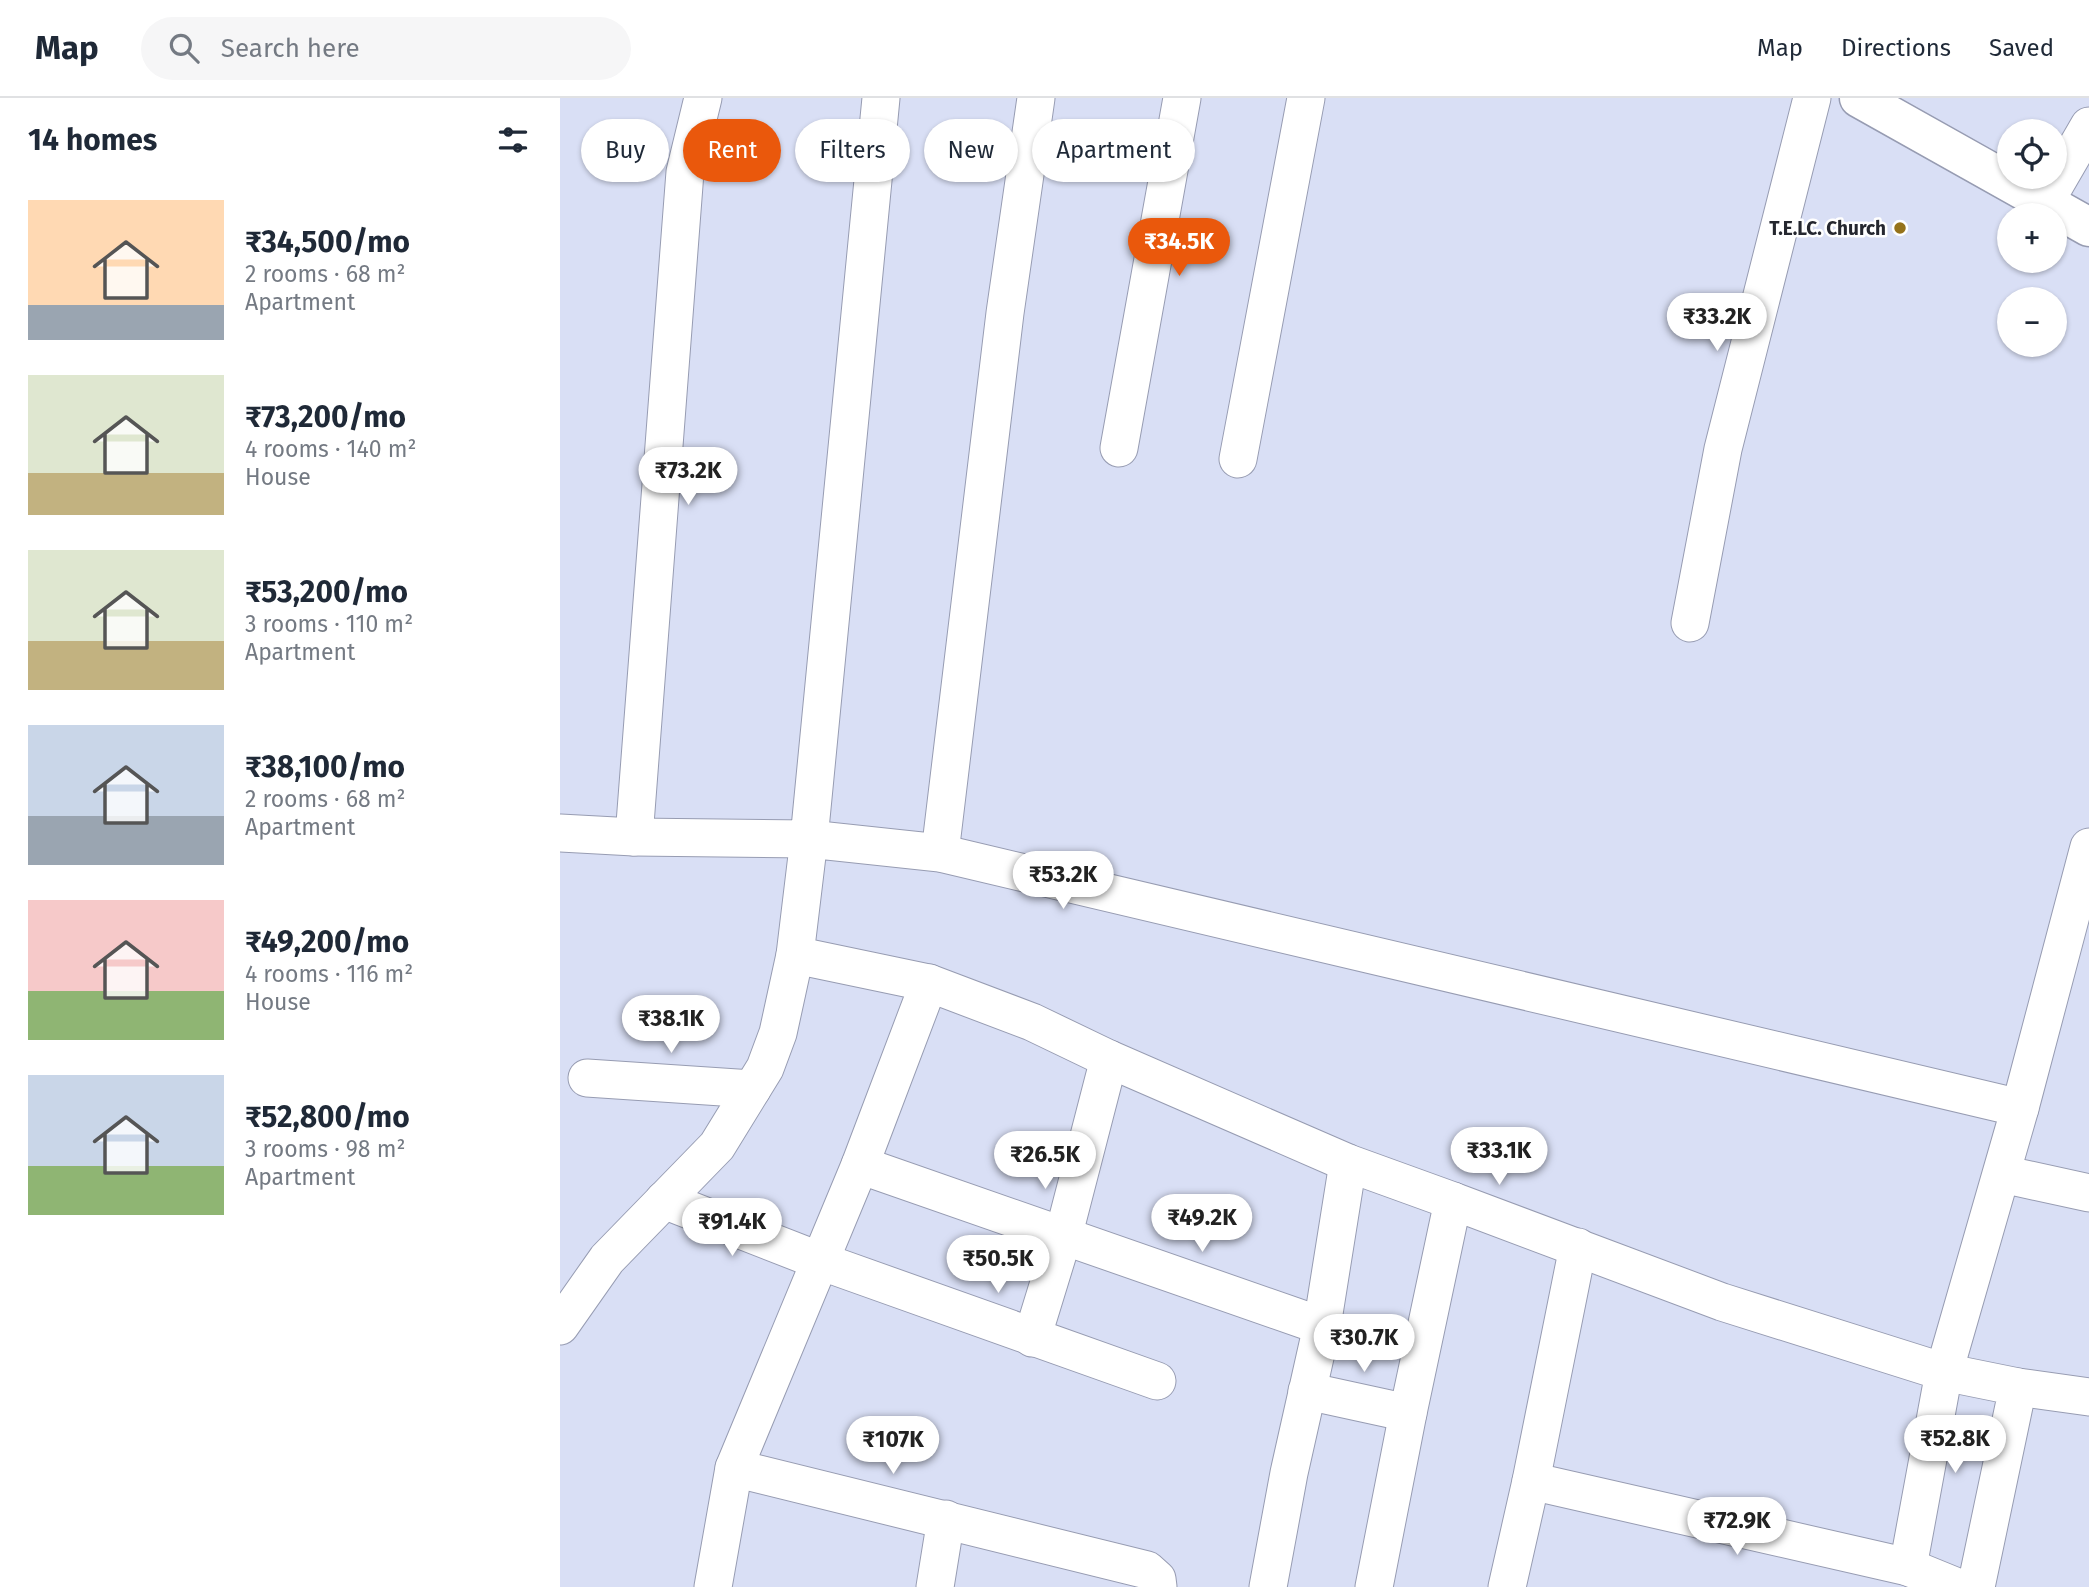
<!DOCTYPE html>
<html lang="en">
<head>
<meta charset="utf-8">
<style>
  :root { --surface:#fff; --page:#f6f6f7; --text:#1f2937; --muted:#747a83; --line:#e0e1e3; --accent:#ea580c }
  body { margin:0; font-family:"Fira Sans",sans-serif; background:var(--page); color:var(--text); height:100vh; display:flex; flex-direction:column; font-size:26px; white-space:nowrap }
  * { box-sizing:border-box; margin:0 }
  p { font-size:23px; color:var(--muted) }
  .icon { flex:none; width:38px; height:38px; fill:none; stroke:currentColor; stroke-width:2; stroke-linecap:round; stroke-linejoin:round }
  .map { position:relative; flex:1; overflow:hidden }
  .details { display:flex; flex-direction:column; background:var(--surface); width:560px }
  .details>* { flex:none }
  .banner { position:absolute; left:21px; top:21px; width:665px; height:63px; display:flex; gap:14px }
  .buttons { position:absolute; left:1437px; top:21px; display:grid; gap:14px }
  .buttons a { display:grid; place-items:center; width:70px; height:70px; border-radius:50%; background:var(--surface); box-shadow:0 2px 5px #0004; font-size:35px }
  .price { position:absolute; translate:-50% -60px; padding:0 16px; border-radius:24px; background:#fff; color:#222; font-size:23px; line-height:46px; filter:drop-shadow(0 2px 4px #0008) }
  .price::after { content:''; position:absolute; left:50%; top:42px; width:21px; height:16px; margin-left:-10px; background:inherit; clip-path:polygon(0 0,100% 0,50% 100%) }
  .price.current { background:var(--accent); color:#fff }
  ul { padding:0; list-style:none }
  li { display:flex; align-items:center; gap:21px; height:175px; padding:0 28px }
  li span { display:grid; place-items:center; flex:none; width:196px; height:140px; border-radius:0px; color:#555 }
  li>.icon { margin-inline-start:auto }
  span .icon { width:84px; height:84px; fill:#fffc; stroke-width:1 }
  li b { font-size:30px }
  h2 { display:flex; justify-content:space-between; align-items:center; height:84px; padding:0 28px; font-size:30px }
  .chip { padding:0 24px; border-radius:32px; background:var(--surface); box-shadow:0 2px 5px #0004; font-size:24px; line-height:63px }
  .chip.current { background:var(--accent); color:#fff }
  header { display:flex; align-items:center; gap:42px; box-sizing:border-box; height:98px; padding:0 35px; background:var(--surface); border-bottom:2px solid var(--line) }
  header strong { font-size:33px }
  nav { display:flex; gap:38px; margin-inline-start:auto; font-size:24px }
  .search { width:490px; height:63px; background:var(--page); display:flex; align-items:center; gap:18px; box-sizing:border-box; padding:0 24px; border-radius:38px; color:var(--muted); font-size:26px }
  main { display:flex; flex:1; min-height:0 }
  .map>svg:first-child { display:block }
</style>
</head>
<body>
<header>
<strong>Map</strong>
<div class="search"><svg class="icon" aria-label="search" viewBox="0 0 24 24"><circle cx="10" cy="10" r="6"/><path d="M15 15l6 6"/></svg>Search here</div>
<nav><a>Map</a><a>Directions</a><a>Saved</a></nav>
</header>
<main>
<section class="details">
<h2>14 homes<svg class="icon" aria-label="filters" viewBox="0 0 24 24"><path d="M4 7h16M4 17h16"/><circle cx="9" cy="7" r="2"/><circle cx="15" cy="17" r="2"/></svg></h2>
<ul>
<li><span style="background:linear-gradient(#ffd9b3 75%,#9aa5b1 0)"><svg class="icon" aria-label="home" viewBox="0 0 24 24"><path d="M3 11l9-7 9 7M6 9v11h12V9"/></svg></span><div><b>₹34,500/mo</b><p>2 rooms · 68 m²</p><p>Apartment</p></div></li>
<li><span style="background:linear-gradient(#dfe7d0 70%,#c2b280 0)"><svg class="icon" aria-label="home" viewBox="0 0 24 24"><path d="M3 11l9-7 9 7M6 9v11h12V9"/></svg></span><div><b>₹73,200/mo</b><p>4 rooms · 140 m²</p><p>House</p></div></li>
<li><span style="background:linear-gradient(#dfe7d0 65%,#c2b280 0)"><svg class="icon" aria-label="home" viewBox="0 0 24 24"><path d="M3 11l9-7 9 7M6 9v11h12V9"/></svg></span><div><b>₹53,200/mo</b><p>3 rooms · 110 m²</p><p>Apartment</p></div></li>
<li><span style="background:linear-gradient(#c9d6e8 65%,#9aa5b1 0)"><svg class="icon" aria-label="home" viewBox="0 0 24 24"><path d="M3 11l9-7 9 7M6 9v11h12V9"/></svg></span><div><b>₹38,100/mo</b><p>2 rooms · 68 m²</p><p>Apartment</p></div></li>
<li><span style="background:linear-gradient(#f6c9c9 65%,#8fb573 0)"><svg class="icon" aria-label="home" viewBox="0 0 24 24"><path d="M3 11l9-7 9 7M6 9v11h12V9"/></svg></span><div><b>₹49,200/mo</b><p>4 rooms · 116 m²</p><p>House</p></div></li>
<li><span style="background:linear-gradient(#c9d6e8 65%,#8fb573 0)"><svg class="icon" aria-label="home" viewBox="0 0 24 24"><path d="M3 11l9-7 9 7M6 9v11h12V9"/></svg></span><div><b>₹52,800/mo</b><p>3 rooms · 98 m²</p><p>Apartment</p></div></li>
</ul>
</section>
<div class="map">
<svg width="1529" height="1489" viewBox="0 0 1529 1489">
  <rect width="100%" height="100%" fill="#d9dff5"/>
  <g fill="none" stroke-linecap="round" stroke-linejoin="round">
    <!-- street casing -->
    <g stroke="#979cb2" stroke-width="39">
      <g id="street">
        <path d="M1485,104L1529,28"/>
        <path d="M559,350L622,0"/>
        <path d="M678,361L746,0"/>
        <path d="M1130,525L1163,351L1252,0"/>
        <path d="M0,735L74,739L249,741L321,0"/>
        <path d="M74,739L125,74L143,0"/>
        <path d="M380,755L445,215L476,0"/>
        <path d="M27,980L192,991"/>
        <path d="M300,1067L762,1228"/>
        <path d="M1442,1076L1529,1095"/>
        <path d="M104,1102L260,1163L597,1283"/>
        <path d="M893,1103L788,1065L549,961L472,924L369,885L235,857L249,741L380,755L1460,1010"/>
        <path d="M0,1228L47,1161L157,1048L205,970L218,935L235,857"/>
        <path d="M472,1240L503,1139L549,961"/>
        <path d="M1458,1289L1529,1299"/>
        <path d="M747,1293L848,1315"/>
        <path d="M174,1370L300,1067L369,885"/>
        <path d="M971,1383L1348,1469L1397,1489"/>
        <path d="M153,1489L174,1370L587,1472L597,1481L598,1489"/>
        <path d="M375,1489L386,1421"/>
        <path d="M708,1489L729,1375L762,1228L788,1065"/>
        <path d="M814,1489L848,1315L893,1103L1162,1204L1384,1274L1348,1469"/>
        <path d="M947,1489L971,1383L1018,1149"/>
        <path d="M1416,1489L1458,1289L1384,1274L1460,1010L1529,749"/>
      </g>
    </g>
    <!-- secondary casing -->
    <g stroke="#979cb2" stroke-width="41">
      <path id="secondary" d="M1299,0L1529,129"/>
    </g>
    <!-- street -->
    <use href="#street" stroke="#fff" stroke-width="37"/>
    <!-- secondary -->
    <use href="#secondary" stroke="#fff" stroke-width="38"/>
  </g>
  <!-- markers -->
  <circle fill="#95721a" stroke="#fff" stroke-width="2.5" cx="1340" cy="130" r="7"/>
  <g text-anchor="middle" stroke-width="5" stroke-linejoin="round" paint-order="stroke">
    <!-- poi labels -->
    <g font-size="19" font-weight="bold" fill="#25272f" stroke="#fff" text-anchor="end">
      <text x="1326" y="137">T.E.LC. Church</text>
    </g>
  </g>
</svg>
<div class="buttons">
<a><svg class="icon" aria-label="locate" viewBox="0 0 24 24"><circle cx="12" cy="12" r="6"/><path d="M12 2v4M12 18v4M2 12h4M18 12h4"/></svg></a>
<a>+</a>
<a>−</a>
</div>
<b class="price current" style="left:619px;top:180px">₹34.5K</b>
<b class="price" style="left:1157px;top:255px">₹33.2K</b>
<b class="price" style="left:128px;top:409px">₹73.2K</b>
<b class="price" style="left:503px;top:813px">₹53.2K</b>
<b class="price" style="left:111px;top:957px">₹38.1K</b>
<b class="price" style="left:939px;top:1089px">₹33.1K</b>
<b class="price" style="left:485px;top:1093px">₹26.5K</b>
<b class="price" style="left:642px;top:1156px">₹49.2K</b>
<b class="price" style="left:172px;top:1160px">₹91.4K</b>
<b class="price" style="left:438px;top:1197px">₹50.5K</b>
<b class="price" style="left:804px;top:1276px">₹30.7K</b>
<b class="price" style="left:1395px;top:1377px">₹52.8K</b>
<b class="price" style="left:333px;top:1378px">₹107K</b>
<b class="price" style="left:1177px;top:1459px">₹72.9K</b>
<div class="banner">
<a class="chip">Buy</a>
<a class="chip current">Rent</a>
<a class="chip">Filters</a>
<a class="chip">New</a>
<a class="chip">Apartment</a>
</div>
</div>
</main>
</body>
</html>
